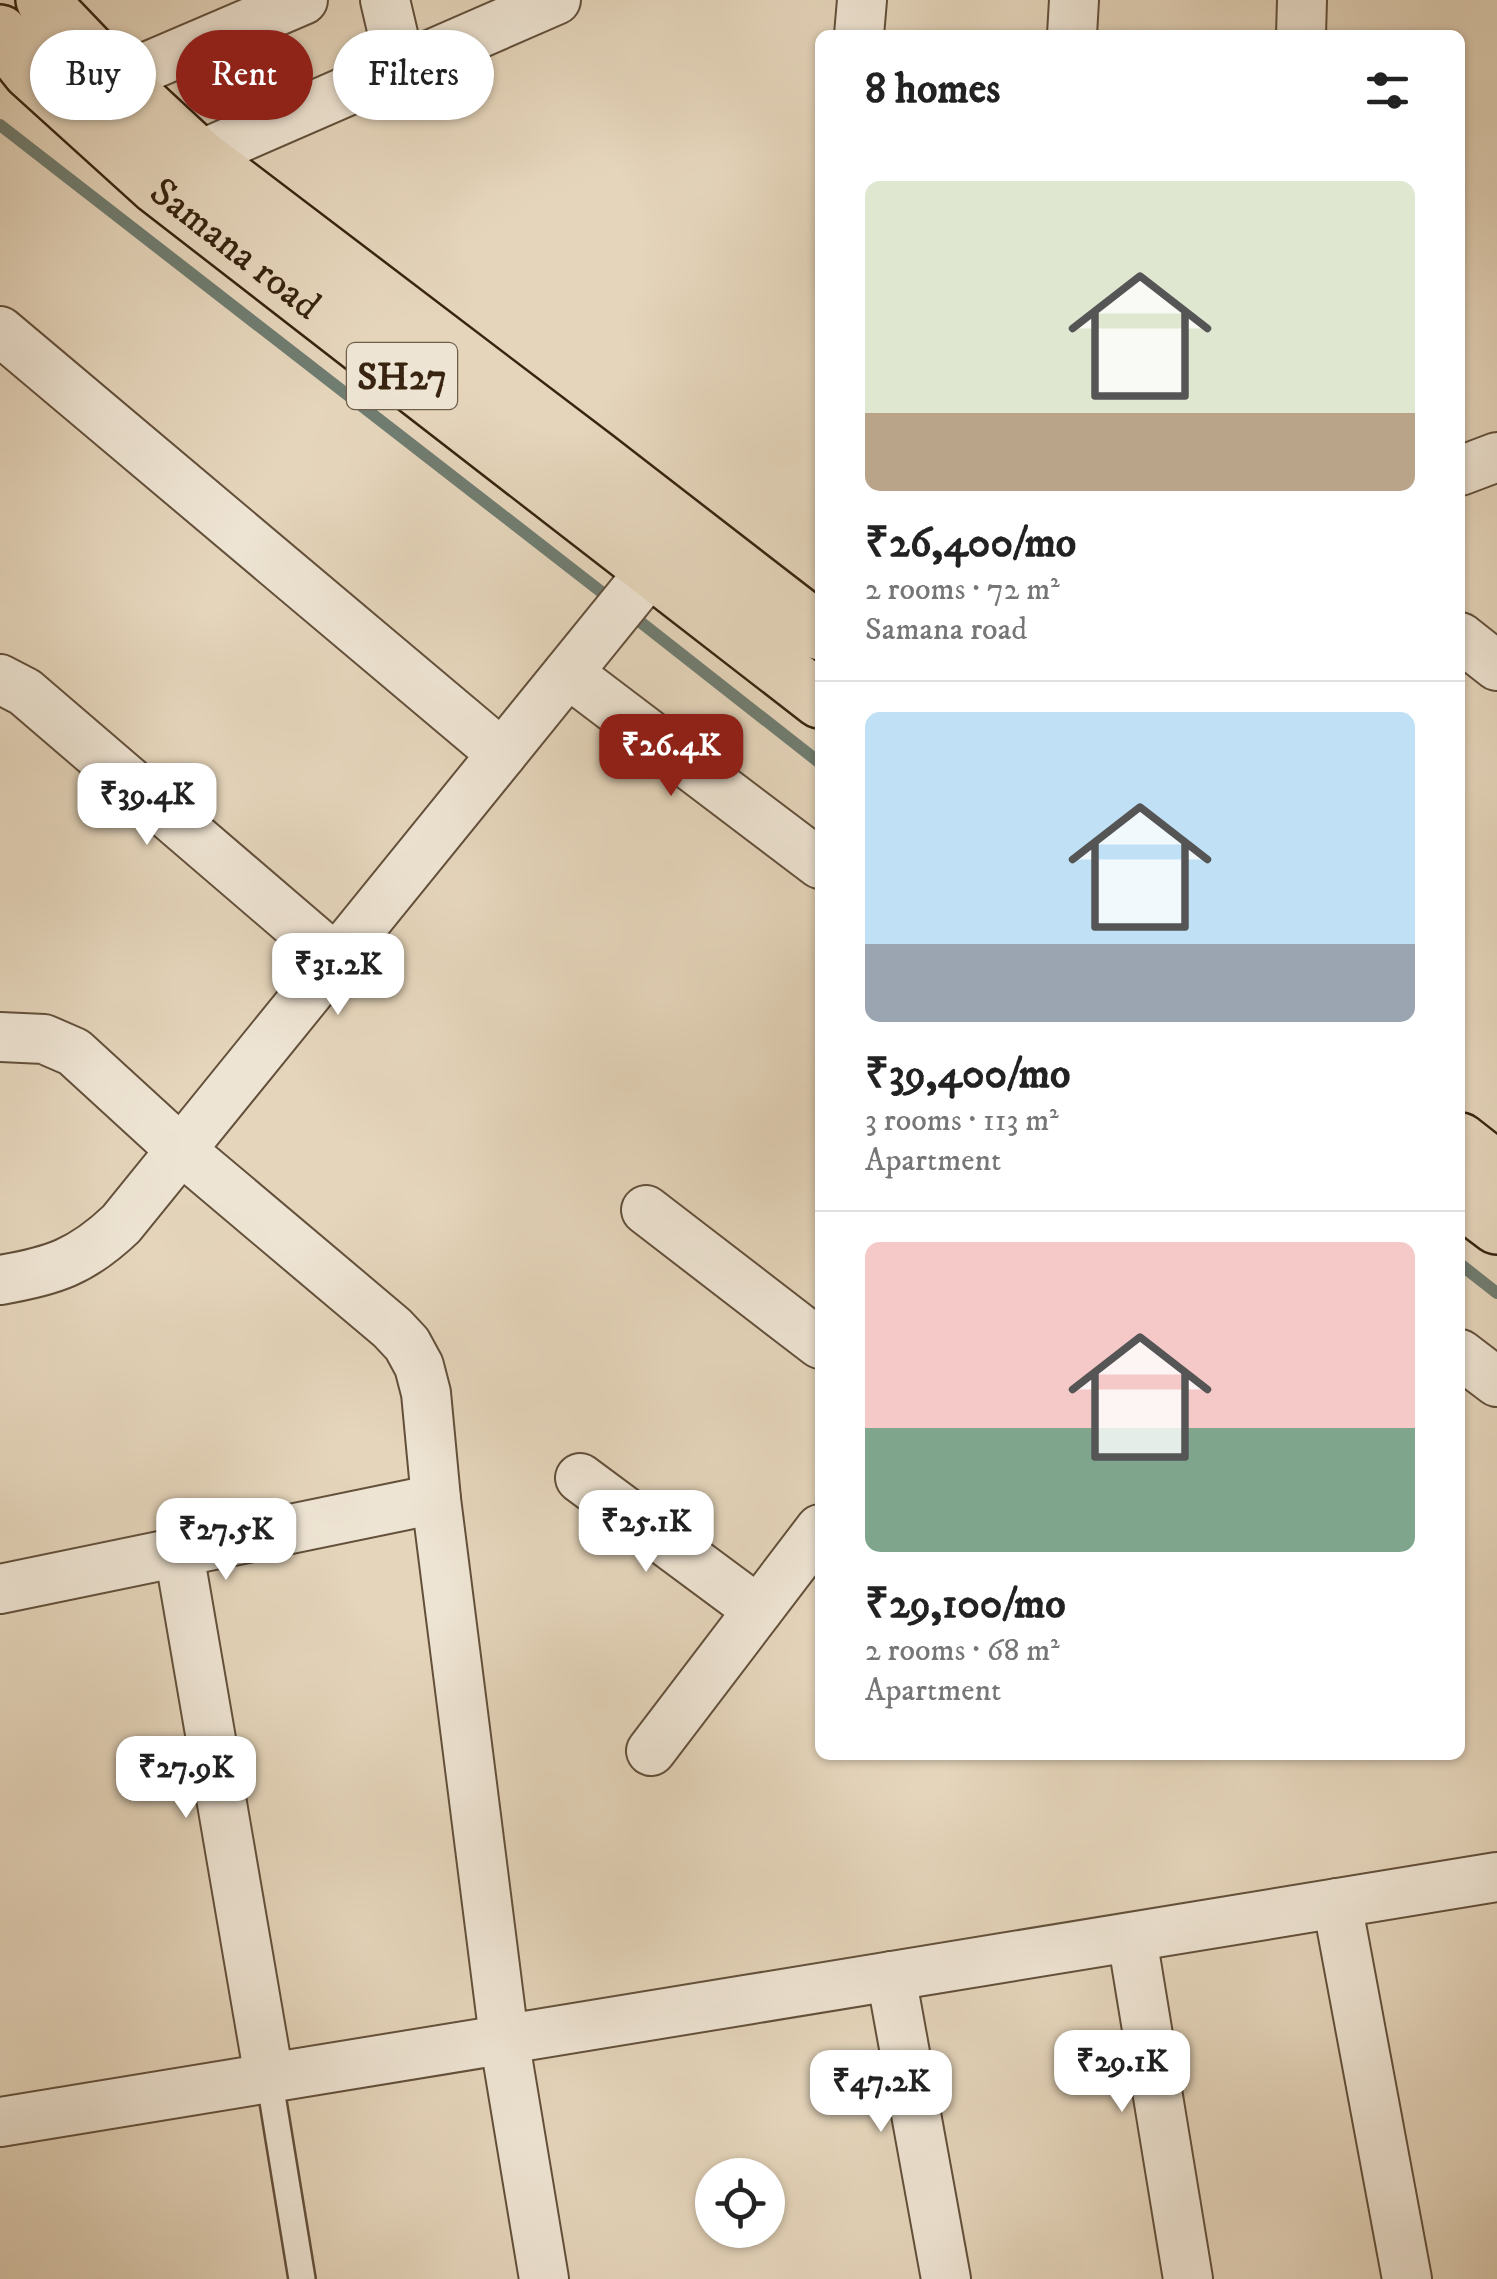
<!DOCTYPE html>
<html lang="en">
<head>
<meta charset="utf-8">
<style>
  :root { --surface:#fff; --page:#f6f6f6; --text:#222; --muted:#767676; --line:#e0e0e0; --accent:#8f2418 }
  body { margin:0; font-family:"IM FELL DW Pica",serif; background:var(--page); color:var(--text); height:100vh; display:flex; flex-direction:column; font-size:38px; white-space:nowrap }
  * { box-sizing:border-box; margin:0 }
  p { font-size:32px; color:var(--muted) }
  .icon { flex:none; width:55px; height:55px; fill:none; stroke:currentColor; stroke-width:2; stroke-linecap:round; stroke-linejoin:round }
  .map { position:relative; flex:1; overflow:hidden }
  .sheet { position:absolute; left:815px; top:30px; width:650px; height:1730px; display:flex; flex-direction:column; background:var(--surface); border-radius:15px; box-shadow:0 2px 8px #0004 }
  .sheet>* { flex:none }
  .top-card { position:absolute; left:30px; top:30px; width:635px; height:90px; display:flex; gap:20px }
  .fabs { position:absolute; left:695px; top:2158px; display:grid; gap:20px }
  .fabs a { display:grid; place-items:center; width:90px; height:90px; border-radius:50%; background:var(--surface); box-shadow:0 2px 8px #0004; font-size:50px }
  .price { position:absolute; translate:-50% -85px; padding:0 22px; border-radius:20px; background:#fff; color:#222; font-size:32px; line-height:65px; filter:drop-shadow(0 2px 5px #0008) }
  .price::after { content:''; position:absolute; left:50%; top:60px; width:30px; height:22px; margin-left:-15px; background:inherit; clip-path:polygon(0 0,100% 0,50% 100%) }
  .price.active { background:var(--accent); color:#fff }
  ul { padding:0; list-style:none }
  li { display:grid; align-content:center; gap:20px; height:530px; padding:0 50px }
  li+li { border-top:2px solid var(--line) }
  li span { display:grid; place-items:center; height:310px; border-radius:15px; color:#555 }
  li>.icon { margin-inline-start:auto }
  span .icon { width:180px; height:180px; fill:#fffc; stroke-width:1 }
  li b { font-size:42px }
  h2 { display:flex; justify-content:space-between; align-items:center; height:120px; padding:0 50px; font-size:42px }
  .chip { padding:0 35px; border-radius:45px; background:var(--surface); box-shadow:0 2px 8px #0004; font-size:35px; line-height:90px }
  .chip.active { background:var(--accent); color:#fff }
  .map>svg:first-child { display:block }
</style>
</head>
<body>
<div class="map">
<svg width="1497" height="2279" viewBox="0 0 1497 2279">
  <rect width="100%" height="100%" fill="#e5d5bb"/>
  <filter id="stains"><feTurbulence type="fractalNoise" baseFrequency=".002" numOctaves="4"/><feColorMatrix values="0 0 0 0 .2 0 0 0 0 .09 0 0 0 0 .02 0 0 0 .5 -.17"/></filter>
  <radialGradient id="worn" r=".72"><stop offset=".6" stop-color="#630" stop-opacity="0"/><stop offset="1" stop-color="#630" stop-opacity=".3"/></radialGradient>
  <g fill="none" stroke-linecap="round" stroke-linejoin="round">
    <!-- stream -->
    <g stroke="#707d71" stroke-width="12">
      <path d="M0,125L613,601"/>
      <path d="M629,613L820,763"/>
      <path d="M1460,1264L1497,1293"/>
    </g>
    <!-- service casing -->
    <g stroke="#63503b" stroke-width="30">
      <path id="service" d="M269,2077L302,2279"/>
    </g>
    <!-- minor casing -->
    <g stroke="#63503b" stroke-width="52">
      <g id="minor">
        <path d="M385,0L401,68"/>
        <path d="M859,35L862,0"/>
        <path d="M1072,35L1074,0"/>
        <path d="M1301,35L1302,0"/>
        <path d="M116,80L303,0"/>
        <path d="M198,156L556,0"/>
        <path d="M0,331L502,754"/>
        <path d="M1460,471L1497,457"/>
        <path d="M1460,637L1497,666"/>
        <path d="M568,673L820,864"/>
        <path d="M0,679L25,692L336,959"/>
        <path d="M0,1037L44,1039L74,1052L181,1150L392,1328L407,1344L419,1366L426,1393L436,1499L504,2038L544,2279"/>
        <path d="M646,1210L820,1344"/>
        <path d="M0,1280C53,1271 81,1262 121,1224L652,569"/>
        <path d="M1460,1354L1497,1382"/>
        <path d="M580,1478L758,1610"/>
        <path d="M179,1553L269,2077"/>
        <path d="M0,1589L436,1499"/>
        <path d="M651,1751L820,1529"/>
        <path d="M1337,1903L1407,2279"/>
        <path d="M1132,1938L1188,2279"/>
        <path d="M891,1976L946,2279"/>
        <path d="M0,2122C499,2039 998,1960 1497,1877"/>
      </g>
    </g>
    <!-- primary casing -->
    <g stroke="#382410" stroke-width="60">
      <g id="primary">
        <path d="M44,0L49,10L116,80L198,156L595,458L820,632"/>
        <path id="s1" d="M0,33L30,71L157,186L820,700"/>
        <path d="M1460,1141L1497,1170"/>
        <path d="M1460,1198L1497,1226"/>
      </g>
    </g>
    <!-- service -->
    <use href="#service" stroke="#eee4d3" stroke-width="25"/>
    <!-- minor -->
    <use href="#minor" stroke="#eee4d3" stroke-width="48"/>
    <!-- primary -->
    <use href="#primary" stroke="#e5d5bb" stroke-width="55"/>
  </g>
  <g text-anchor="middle" stroke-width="10" stroke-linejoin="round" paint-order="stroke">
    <!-- shield labels -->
    <rect fill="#eee4d3" stroke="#6f5e4a" stroke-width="2.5" x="347" y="343" width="110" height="66" rx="8"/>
    <g font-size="38" font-weight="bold" fill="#382410">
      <text x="402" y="389">SH27</text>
    </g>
    <!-- street labels -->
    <g font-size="40" fill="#382410" stroke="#eee4d3">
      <text dy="14" stroke="none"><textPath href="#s1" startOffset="320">Samana road</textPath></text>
    </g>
  </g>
  <rect width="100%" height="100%" filter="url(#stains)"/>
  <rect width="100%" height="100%" fill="url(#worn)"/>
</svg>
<div class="fabs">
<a><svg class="icon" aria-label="locate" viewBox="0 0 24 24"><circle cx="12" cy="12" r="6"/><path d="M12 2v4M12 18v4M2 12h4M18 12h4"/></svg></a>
</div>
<b class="price active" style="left:671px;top:799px">₹26.4K</b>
<b class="price" style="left:147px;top:848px">₹39.4K</b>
<b class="price" style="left:338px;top:1018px">₹31.2K</b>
<b class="price" style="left:646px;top:1575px">₹25.1K</b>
<b class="price" style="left:226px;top:1583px">₹27.5K</b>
<b class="price" style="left:186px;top:1821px">₹27.9K</b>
<b class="price" style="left:1122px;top:2115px">₹29.1K</b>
<b class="price" style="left:881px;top:2135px">₹47.2K</b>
<div class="top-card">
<a class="chip">Buy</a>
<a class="chip active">Rent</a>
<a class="chip">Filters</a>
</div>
<section class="sheet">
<h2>8 homes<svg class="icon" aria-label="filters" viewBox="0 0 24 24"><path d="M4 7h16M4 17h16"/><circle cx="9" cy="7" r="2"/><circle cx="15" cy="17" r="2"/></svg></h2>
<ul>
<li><span style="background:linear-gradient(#dfe7d0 75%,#b9a48a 0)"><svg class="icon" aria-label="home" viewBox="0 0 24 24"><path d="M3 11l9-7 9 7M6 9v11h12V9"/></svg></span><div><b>₹26,400/mo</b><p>2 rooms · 72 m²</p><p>Samana road</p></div></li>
<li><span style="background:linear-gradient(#bfe0f5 75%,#9aa5b1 0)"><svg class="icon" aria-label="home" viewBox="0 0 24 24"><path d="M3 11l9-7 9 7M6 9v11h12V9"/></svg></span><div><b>₹39,400/mo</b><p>3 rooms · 113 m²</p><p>Apartment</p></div></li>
<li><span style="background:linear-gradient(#f6c9c9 60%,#7fa58c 0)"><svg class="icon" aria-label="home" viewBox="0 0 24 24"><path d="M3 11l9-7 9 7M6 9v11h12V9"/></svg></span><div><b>₹29,100/mo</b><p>2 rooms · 68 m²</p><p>Apartment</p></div></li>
</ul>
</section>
</div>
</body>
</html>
